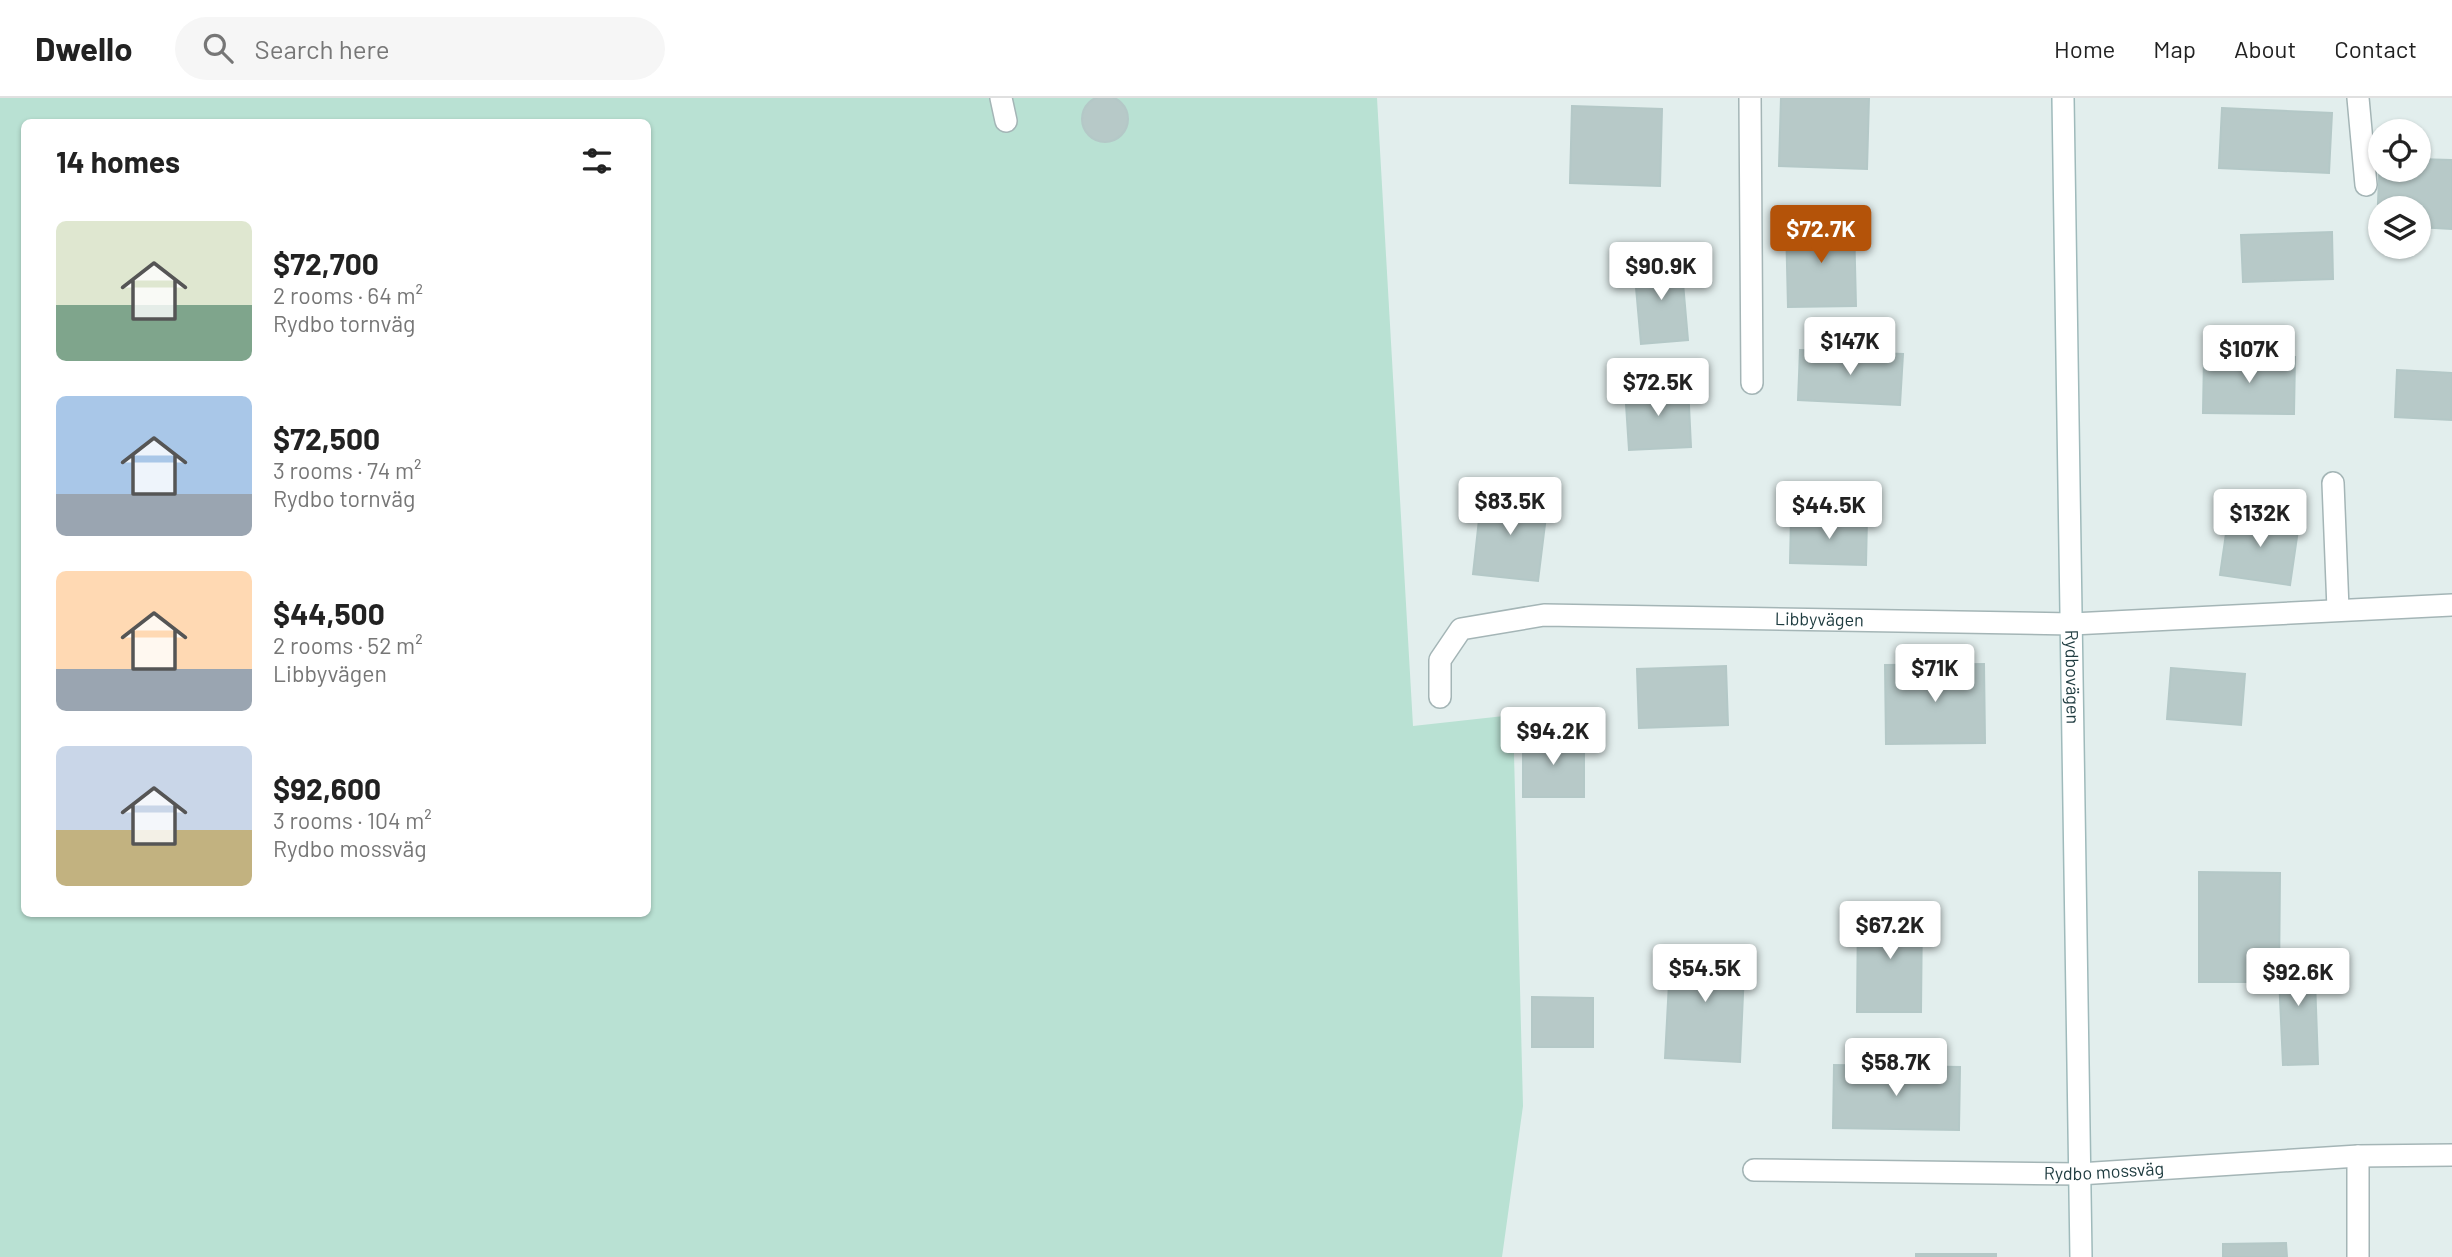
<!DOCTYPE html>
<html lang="en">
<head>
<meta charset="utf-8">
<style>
  :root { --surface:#fff; --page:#f6f6f6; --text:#222; --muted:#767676; --line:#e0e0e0; --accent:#b45309 }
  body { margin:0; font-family:Barlow,sans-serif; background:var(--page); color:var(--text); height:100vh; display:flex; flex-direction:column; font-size:26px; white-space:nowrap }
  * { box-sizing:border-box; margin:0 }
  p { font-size:23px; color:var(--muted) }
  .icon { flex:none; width:38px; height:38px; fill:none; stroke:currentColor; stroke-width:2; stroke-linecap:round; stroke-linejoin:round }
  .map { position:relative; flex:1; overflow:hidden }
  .sheet { position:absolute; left:21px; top:21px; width:630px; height:798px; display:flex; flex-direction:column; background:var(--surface); border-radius:10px; box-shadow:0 2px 5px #0004 }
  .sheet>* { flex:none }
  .fabs { position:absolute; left:2368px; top:21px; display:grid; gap:14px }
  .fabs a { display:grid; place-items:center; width:63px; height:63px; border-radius:50%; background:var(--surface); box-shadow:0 2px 5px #0004; font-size:35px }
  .price { position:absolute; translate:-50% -60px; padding:0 16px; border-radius:7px; background:#fff; color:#222; font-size:23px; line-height:46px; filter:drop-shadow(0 2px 4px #0008) }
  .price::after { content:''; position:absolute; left:50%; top:42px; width:21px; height:16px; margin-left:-10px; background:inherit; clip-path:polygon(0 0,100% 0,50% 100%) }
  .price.on { background:var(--accent); color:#fff }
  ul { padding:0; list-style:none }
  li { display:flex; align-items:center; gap:21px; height:175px; padding:0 35px }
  li span { display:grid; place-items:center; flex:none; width:196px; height:140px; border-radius:10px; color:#555 }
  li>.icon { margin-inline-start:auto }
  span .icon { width:84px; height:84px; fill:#fffc; stroke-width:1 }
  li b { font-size:30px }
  h2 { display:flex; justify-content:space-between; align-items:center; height:84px; padding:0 35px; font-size:30px }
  header { display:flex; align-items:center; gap:42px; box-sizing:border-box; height:98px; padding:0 35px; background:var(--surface); border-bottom:2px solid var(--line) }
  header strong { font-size:33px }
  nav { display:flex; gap:38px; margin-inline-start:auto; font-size:24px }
  .search { width:490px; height:63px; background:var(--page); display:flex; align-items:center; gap:18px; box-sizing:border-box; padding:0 24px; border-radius:38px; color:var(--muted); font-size:26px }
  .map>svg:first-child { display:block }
</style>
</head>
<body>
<header>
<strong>Dwello</strong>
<div class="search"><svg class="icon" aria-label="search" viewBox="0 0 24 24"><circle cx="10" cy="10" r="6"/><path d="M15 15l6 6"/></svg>Search here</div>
<nav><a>Home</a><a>Map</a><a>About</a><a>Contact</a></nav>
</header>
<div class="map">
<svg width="2452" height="1159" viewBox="0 0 2452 1159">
  <rect width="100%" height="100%" fill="#e2eeed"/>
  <!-- green -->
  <path fill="#b9e1d3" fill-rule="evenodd" d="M0,0H1377L1413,628L1513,617L1523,1008L1502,1159H0ZM24,24H648V816H24Z"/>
  <!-- building -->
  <g fill="#b7c9c8" stroke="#b4c8c7" stroke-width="2">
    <circle cx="1105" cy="21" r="23"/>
    <path d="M1781,0H1869L1867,71L1779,68Z"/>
    <path d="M1572,8L1662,11L1660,88L1570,85Z"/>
    <path d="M2222,10L2332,15L2329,75L2219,70Z"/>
    <path d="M2380,59V72H2418V61L2452,62V131L2418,129V110H2380V127H2377Z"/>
    <path d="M1854,125L1856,208L1788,209L1786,126Z"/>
    <path d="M2332,134L2333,181L2243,184L2241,137Z"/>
    <path d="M1681,162L1688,242L1641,246L1634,167Z"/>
    <path d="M1800,252L1903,256L1900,307L1798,302Z"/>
    <path d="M2204,258L2295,259L2294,316L2203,315Z"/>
    <path d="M2397,272L2452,275L2451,322L2395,319Z"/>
    <path d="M1688,287L1691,349L1629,352L1625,291Z"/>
    <path d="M1482,394L1548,402L1538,483L1473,476Z"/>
    <path d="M2229,415L2299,425L2290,487L2220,477Z"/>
    <path d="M1791,419L1867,420L1866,467L1790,465Z"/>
    <path d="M1984,566L1985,645L1886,646L1885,567Z"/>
    <path d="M1726,568L1728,627L1639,630L1637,571Z"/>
    <path d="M2171,570L2245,576L2241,627L2167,621Z"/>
    <path d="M1523,638L1584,639V699H1523Z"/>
    <path d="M2199,774L2280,775L2279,884H2199Z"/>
    <path d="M1858,812H1922L1921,914H1857Z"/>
    <path d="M1671,847L1745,851L1740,964L1665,960Z"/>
    <path d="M2314,854L2318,966L2283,967L2278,856Z"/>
    <path d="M1532,899L1593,900V949H1532Z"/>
    <path d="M1834,967L1960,969L1959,1032L1833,1030Z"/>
    <path d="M2286,1145L2287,1159H2223V1146Z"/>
    <rect x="1916" y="1156" width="80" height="3"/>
  </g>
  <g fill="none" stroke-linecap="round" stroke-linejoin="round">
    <!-- street casing -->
    <g stroke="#a4b5b6" stroke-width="24">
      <g id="street">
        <path d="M1001,0L1006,23"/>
        <path d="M1750,0L1752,285"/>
        <path d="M2358,0L2366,87"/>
        <path d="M2333,385L2338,511"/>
        <path id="s1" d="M1440,599V562L1461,531L1544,517L2072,526L2452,507"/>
        <path d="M2358,1058V1159"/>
        <path id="s2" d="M1754,1072L2079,1076L2358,1058L2452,1057"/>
      </g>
    </g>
    <!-- secondary casing -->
    <g stroke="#9fbabb" stroke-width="24">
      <g id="secondary">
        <path id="s3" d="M2063,0L2081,1159"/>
      </g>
    </g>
    <!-- street -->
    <use href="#street" stroke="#fff" stroke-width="21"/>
    <!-- secondary -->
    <use href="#secondary" stroke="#fff" stroke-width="21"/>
  </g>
  <g text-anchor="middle" stroke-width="5" stroke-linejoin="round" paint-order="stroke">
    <!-- street labels -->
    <g font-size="18" fill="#203d41" stroke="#f3faf9">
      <text dy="6" stroke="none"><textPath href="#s1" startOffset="434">Libbyvägen</textPath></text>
      <text dy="6" stroke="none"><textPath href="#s3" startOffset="579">Rydbovägen</textPath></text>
      <text dy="6" stroke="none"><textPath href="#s2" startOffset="350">Rydbo mossväg</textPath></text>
    </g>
  </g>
</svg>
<div class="fabs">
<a><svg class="icon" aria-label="locate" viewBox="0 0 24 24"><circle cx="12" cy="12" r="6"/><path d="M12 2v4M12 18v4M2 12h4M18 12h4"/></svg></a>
<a><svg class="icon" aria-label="layers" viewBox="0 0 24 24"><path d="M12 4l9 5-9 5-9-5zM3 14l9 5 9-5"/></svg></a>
</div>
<b class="price on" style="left:1821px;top:167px">$72.7K</b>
<b class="price" style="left:1661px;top:204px">$90.9K</b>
<b class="price" style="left:1850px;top:279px">$147K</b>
<b class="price" style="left:2249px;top:287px">$107K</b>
<b class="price" style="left:1658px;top:320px">$72.5K</b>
<b class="price" style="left:1510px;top:439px">$83.5K</b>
<b class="price" style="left:1829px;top:443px">$44.5K</b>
<b class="price" style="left:2260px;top:451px">$132K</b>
<b class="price" style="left:1935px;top:606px">$71K</b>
<b class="price" style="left:1553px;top:669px">$94.2K</b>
<b class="price" style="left:1890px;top:863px">$67.2K</b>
<b class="price" style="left:1705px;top:906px">$54.5K</b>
<b class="price" style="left:2298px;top:910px">$92.6K</b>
<b class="price" style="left:1896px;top:1000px">$58.7K</b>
<section class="sheet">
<h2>14 homes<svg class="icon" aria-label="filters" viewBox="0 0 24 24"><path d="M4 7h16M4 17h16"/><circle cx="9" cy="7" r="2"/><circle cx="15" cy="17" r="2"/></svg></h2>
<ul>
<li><span style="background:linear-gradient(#dfe7d0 60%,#7fa58c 0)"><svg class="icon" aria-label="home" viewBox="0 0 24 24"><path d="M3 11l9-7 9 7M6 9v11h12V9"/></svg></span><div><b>$72,700</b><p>2 rooms · 64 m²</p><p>Rydbo tornväg</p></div></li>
<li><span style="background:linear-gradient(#a9c7e8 70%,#9aa5b1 0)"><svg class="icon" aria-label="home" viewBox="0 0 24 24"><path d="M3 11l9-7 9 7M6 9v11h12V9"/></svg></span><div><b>$72,500</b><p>3 rooms · 74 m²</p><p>Rydbo tornväg</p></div></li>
<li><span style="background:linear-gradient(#ffd9b3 70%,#9aa5b1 0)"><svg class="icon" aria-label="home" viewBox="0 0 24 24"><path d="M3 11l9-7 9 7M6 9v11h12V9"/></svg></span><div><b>$44,500</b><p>2 rooms · 52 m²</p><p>Libbyvägen</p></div></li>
<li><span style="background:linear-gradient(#c9d6e8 60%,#c2b280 0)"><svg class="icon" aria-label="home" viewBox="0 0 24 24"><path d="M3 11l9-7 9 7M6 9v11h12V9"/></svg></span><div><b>$92,600</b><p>3 rooms · 104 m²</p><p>Rydbo mossväg</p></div></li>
</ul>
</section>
</div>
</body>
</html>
